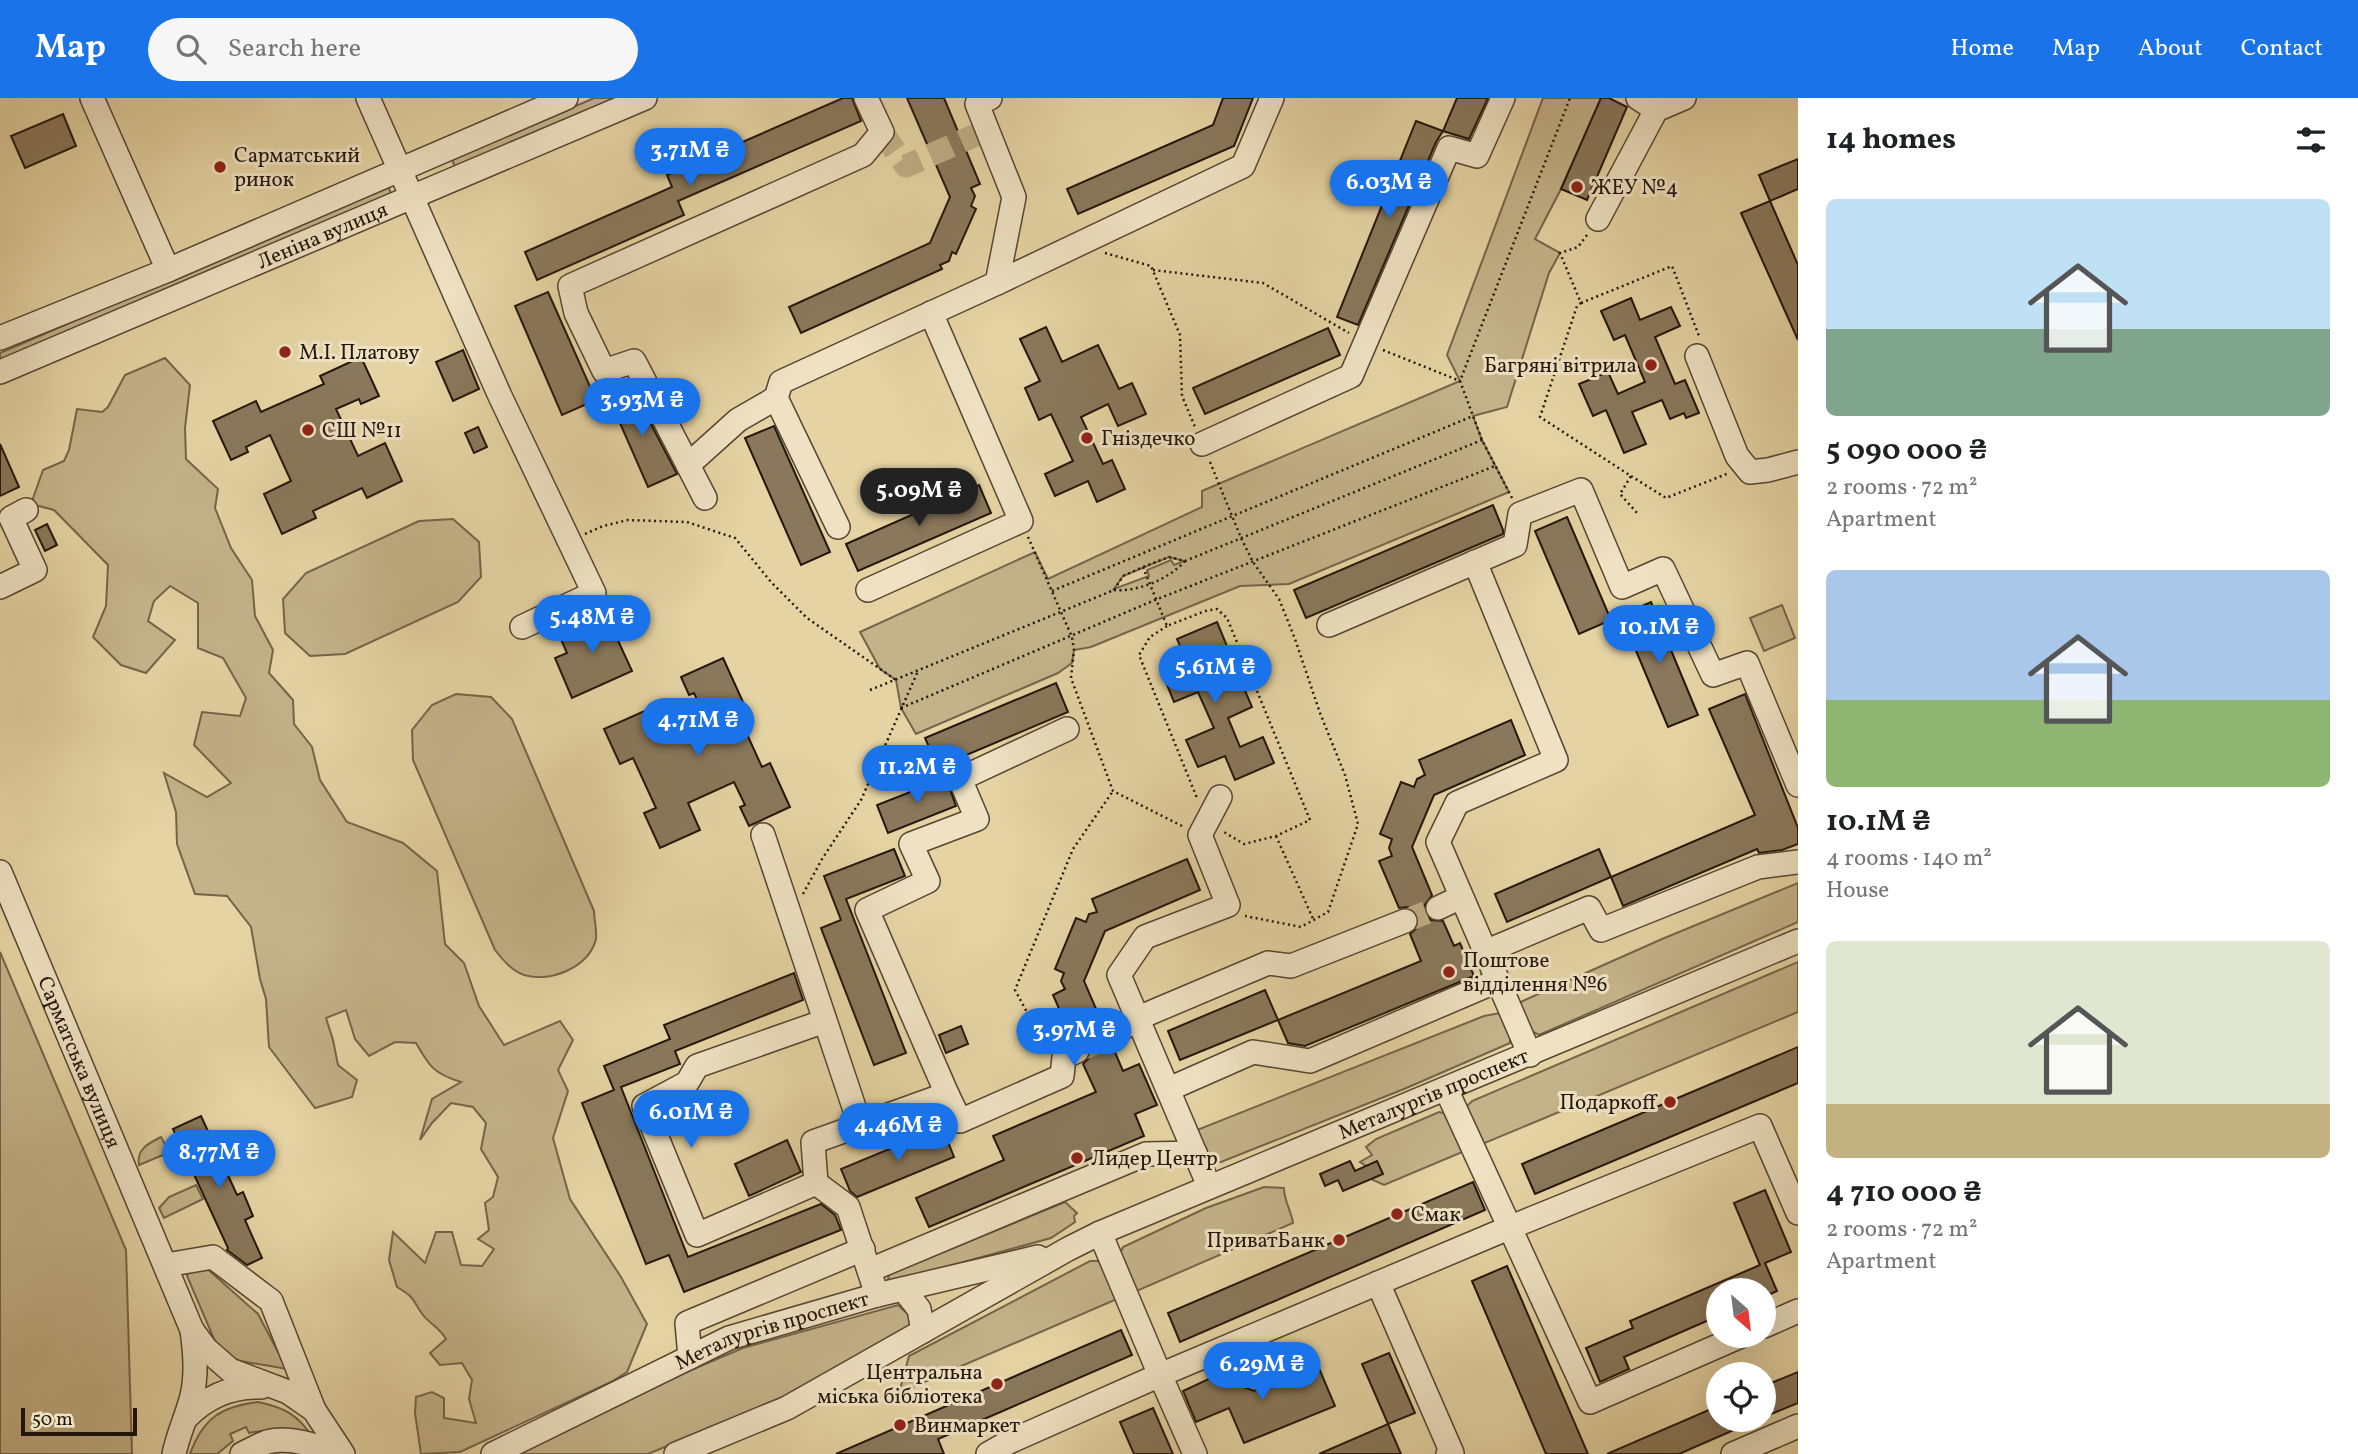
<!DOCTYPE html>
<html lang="en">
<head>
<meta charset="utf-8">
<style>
  :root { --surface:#fff; --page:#f6f6f6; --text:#202124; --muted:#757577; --accent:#1a73e8 }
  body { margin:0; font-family:Vollkorn,serif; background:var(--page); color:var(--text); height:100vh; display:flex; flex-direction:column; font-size:26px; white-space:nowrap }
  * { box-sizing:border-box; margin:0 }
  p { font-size:23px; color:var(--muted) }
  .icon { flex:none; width:38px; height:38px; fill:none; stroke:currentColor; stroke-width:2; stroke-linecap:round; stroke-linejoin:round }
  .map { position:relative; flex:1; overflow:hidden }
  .panel { display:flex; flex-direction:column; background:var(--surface); width:560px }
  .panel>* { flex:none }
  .needle { width:46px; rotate:152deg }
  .fabs { position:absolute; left:1706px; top:1180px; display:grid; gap:14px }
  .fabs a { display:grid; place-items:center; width:70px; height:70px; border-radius:50%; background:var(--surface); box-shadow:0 7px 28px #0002; font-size:35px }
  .scale { position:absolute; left:21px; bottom:18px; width:116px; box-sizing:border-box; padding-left:7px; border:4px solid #25160c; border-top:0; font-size:19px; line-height:24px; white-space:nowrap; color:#25160c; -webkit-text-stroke:5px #eee2c3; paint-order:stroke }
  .price { position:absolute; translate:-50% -60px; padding:0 16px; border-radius:24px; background:var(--accent); color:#fff; font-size:23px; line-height:46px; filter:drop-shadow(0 2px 4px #0008) }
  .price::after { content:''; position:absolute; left:50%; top:42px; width:21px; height:16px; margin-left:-10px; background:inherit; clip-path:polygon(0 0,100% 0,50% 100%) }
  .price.current { background:#222; color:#fff }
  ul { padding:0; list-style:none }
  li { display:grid; align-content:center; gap:14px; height:371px; padding:0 28px }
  li span { display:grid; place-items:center; height:217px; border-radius:10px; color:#555 }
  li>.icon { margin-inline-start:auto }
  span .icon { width:126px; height:126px; fill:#fffc; stroke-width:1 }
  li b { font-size:30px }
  h2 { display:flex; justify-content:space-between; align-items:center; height:84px; padding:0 28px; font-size:30px }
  header { display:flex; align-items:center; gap:42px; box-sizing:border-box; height:98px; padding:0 35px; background:var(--accent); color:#fff }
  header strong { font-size:33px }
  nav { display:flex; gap:38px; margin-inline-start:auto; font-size:24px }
  .search { width:490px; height:63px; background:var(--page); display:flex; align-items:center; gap:18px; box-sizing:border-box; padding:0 24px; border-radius:38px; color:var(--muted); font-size:26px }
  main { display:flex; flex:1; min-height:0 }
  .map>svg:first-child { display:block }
</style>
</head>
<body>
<header>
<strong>Map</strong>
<div class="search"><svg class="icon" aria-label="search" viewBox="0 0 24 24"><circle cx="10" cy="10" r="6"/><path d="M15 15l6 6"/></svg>Search here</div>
<nav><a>Home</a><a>Map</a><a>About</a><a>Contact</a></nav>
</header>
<main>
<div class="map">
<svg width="1798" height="1356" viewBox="0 0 1798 1356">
  <rect width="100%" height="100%" fill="#e5d3a3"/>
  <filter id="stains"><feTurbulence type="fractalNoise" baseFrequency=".00286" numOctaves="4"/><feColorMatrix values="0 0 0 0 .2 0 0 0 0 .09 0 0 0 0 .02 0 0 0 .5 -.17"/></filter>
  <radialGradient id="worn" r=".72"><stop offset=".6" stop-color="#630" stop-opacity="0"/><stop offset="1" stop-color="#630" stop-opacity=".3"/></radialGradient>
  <!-- green -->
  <g fill="#c4b389" stroke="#74644a" stroke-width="2" fill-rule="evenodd">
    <path d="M594,0H621L456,71L452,62Z"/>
    <path d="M1543,0H1601L1561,91L1535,141L1560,155L1549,175L1507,309L1473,318L1482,342L1509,394L1289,486L1240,488L1091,549L1074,552L1072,565L1058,575L916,636L901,610L896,582L880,571L860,534L1035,454L1048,481L1202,409V393L1460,283L1447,257ZM1169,459L1184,463L1174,467L1171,462L1147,472L1149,478L1114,491L1123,478Z"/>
    <path d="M388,88L392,98L0,266V255Z"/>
    <path d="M165,260L190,287L185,330L186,361L218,391L215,410L231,450L252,482L255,518L273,552L269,575L293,602L294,626L312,649L320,682L347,724L403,745L437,773L445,846L464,865L479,908L504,947L560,923L573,942L558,972L568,993L553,1040L570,1101L621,1179L647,1226L627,1274L611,1284L460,1354L421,1356L415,1315L416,1299L432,1294L444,1300V1320L476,1325L469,1301L472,1282L462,1265L440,1267L430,1255L446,1241C439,1229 430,1226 423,1217C411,1201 417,1201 397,1189L389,1162L393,1134L425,1165L436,1134H452L461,1167L482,1168L494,1151L478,1141L489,1132L485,1105L493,1099L498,1079L481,1051L486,1025L473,1009L451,1005L432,1025L420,1042L432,1001L461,984C434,976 429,968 416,945L395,944L369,958L355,941L346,912L326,920L333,942L338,967L357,982L352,999L315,1010L269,949L266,901L260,881L251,829L227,798L195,796L177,746L176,714L164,675L207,699L231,685L194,647L202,614L240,618L246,600L223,560L198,550V505L170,488L154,503L148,523L175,542L146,575L121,567L93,539L106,508L108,467L54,412L31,406L43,372L64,363L69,352L77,311L102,314L108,309L125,277Z"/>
    <path d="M453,421L479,444L481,479L458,504L345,556L310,558L285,535L283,501L306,475L419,423Z"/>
    <path d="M1782,507L1795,540L1764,553L1750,520Z"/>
    <path d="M456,596L491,599L512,621L594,813C594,821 597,833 596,841C589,869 551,885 524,877C512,873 503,862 495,852L413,662L412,632L432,607Z"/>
    <path d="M1798,785V824L1539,937L1528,931L1516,906L1662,841Z"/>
    <path d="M0,854L126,1152L132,1356H0Z"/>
    <path d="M1798,864V914L1480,1047L1466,1009L1472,1003Z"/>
    <path d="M1500,915L1510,932V945L1404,991L1221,1064L1207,1065L1192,1034L1484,918Z"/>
    <path d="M1439,1014L1447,1016L1467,1052L1384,1087L1371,1081L1366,1068L1360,1064L1372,1057L1366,1049L1376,1041Z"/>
    <path d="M161,1039L166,1048L163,1057L139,1067C136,1051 149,1045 161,1039Z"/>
    <path d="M196,1087L203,1101L164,1120L159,1110L169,1099Z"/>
    <path d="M1264,1089L1284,1090C1284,1103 1291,1112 1293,1125L1132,1195L1118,1160L1123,1149L1206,1110Z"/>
    <path d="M1065,1104L1077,1115L1074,1118L1075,1124L1051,1140L887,1185L890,1173L912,1164L914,1166Z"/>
    <path d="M1090,1163H1098L1104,1168L1117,1201L899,1295L909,1258Z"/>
    <path d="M203,1167L258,1216L287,1271L229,1261L217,1248L187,1178L188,1172Z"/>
    <path d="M898,1207L910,1218V1225L907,1232L779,1301L648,1356H516L649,1290L743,1250Z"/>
    <path d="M258,1304C283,1309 299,1317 312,1339C290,1333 272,1330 249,1335L246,1329L230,1336L233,1343L217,1356H190C203,1320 222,1308 258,1304Z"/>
  </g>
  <!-- building -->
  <g fill="#89785b" stroke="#25160c" stroke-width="2">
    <path d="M843,0H852L861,23L678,103L684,117L537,182L525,154L672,89L667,77Z"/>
    <path d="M907,0H944L980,86L971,90L975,98L971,108L976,111L956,156L952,154L949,163L940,167L942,171L801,235L789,209L930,145L950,99Z"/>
    <path d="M1223,0H1253L1234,48L1078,116L1067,91L1213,27Z"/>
    <path d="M1457,0H1488L1469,41L1443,33Z"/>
    <path d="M1601,0H1609L1627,9L1587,102L1561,91Z"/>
    <path d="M63,16L76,48L25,70L11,38Z"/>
    <path d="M1416,23L1443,33L1436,44L1358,227L1337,219Z"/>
    <path d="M1798,61V91L1770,103L1759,77Z"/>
    <path d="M1770,103L1798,167V242L1741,115Z"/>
    <path d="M548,194L596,302L562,317L515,208Z"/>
    <path d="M1631,200L1640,222L1671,209L1680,228L1655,239L1675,286L1685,282L1699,315L1686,320L1684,315L1670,321L1662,302L1632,314L1646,346L1624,355L1606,312L1593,318L1579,286L1608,274L1618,296L1645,284L1625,237L1614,242L1601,213Z"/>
    <path d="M1046,229L1062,264L1098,247L1119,291L1132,285L1146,316L1118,328L1108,306L1081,319L1103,366L1112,362L1125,391L1097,404L1088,383L1055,398L1045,376L1073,363L1051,316L1039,322L1025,290L1040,283L1020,241Z"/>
    <path d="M1328,230L1340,257L1205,316L1193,290Z"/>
    <path d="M463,252L479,291L453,303L436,264Z"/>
    <path d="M361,259L379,298L361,306L359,301L336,311L358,358L385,345L402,383L367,400L362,390L313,413L316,420L282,436L264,396L291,383L270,337L246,349L248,354L231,362L213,323L256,303L261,314L324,286L320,278Z"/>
    <path d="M632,290L677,376L648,389L609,300Z"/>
    <path d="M774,328L830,454L801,467L745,340Z"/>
    <path d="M478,329L487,349L474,355L465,335Z"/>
    <path d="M0,346L19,389L0,398Z"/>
    <path d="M979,387L991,415L858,473L846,446Z"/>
    <path d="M1493,407L1503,432V436L1306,520L1294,492Z"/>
    <path d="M1567,419L1611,522L1579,536L1535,433Z"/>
    <path d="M47,426L57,447L45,453L35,432Z"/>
    <path d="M1651,504L1698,617L1668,629L1621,517Z"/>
    <path d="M613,513L622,533L615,536L632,573L572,600L555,560L567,555L559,537Z"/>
    <path d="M1217,524L1229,553L1205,563L1218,593L1241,583L1252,609L1228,620L1240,649L1263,639L1274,665L1235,682L1225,658L1198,669L1186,642L1214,630L1198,594L1174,604L1163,577L1188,566L1177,541Z"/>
    <path d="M723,560L743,604L734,608L762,669L770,665L790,709L749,728L740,709L745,707L734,684L688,705L700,732L660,750L644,715L656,710L633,660L620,666L604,631L649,611L662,639L705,619L694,595L689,597L681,579Z"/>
    <path d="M1056,585L1068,614L938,669L925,640Z"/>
    <path d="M1745,596L1798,730V746L1782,752L1759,755L1757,751L1623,808L1611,779L1755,717L1709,611Z"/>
    <path d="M1511,622L1525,657L1434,697L1412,749L1432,797L1424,808L1426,817L1431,822L1443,823L1454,848L1460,845L1474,878L1305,948L1288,945L1278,922L1421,863L1410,836L1416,831L1418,819L1414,813L1408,809L1399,810L1379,763L1392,758L1389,750L1392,741L1380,736L1401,684L1414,689L1417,681L1425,677L1419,662Z"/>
    <path d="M946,680L956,708L888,735L877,707Z"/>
    <path d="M894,751L905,778L846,801L906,955L874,967L821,830L841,822L824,778Z"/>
    <path d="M1599,751L1611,779L1507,824L1495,796Z"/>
    <path d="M1187,761L1200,792L1105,833L1084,883L1103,927L1095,934L1096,947L1102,953L1114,952L1123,973L1139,966L1157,1007L1135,1016L1144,1038L929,1129L916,1100L1004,1062L993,1038L1096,994L1083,966L1089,960L1090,948L1084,941L1072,940L1053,897L1065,891L1061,883L1064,875L1055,871L1076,820L1086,824L1089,816L1097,814L1092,801Z"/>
    <path d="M794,875L803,902L675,953L680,966L621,989L688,1159L821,1106L835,1117L841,1132L684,1194L669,1157L646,1166L582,1005L614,992L604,968L670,941L664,927Z"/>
    <path d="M1265,892L1278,922L1180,962L1168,933Z"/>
    <path d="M961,928L968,946L946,955L939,937Z"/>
    <path d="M1798,949V985L1535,1096L1522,1066Z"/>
    <path d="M201,1018L237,1097L243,1094L253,1118L245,1122L262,1160L247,1167L227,1152L228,1150L173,1031Z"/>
    <path d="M942,1029L954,1059L857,1099L850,1093L841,1071Z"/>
    <path d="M787,1042L801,1074L749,1098L735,1066Z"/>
    <path d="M1350,1063L1355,1073L1377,1063L1383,1076L1343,1093L1338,1082L1325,1088L1320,1076Z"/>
    <path d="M1473,1084L1485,1112L1180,1244L1168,1215Z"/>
    <path d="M1765,1092L1791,1154L1765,1165L1777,1193L1764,1199V1192H1718V1218L1624,1259L1629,1271L1600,1284L1586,1250L1633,1230L1630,1223L1760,1167L1734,1105Z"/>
    <path d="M1507,1168L1588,1356H1546L1472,1183Z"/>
    <path d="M1121,1232L1132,1257L938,1341L944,1356H836Z"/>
    <path d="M1389,1255L1415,1315L1388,1326L1362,1266Z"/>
    <path d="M1318,1268L1335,1308L1244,1345L1229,1310L1196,1324L1183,1293L1215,1278L1254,1293Z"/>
    <path d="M1798,1274V1305L1764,1319V1288Z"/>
    <path d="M1718,1308V1321H1759L1679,1356H1607Z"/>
    <path d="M1153,1310L1173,1356H1134L1120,1324Z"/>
    <path d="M1388,1326L1401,1356H1319Z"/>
  </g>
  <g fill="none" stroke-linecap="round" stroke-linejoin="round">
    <!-- minor-tunnel -->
    <g stroke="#bfad85" stroke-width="23" stroke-dasharray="23 11" stroke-linecap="butt">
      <path d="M882,34L906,68L987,32"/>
      <path d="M1405,823L1438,810"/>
      <path d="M1077,953L1108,940"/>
    </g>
    <!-- minor casing -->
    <g stroke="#554532" stroke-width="26">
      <g id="minor">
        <path d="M92,0L168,172"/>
        <path d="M368,0L500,298L594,495L522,529"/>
        <path d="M1638,0L1656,12"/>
        <path d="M1598,121L1656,12L1684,0"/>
        <path d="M997,185L1243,68L1272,0"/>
        <path d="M0,240L168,172L566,0"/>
        <path d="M1697,258L1737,358L1750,374L1768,372L1798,364"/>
        <path id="s1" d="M0,274L645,0"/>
        <path d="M1202,346L1351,278L1449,50L1477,58L1503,0"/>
        <path d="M688,367L738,322L776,300"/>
        <path d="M705,400L634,263L604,273L576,215L570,188L863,57L882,34L866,0"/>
        <path d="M838,429L776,300L781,284L997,185L1014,99L977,6L990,0"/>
        <path d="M1475,464L1556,662L1457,705L1438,744L1530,957"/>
        <path d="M0,489L35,472L11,420L26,412"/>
        <path d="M868,492L1021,423L931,215"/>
        <path d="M1329,527L1515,447L1520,416L1581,392L1622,489L1663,471L1713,577L1747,565L1798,687"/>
        <path d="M763,737L860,1027"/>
        <path id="s2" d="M0,774L192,1232L206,1251L230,1272L288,1294L314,1312L343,1356"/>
        <path d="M1438,810L1461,799"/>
        <path d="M1485,854L1589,810L1601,832L1758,769L1798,764"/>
        <path d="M1108,940L1138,920L1268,865L1291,868L1405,823"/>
        <path d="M1169,991L1253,954L1310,963L1497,883"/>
        <path d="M1446,991L1590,1304L1743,1237"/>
        <path d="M947,996L867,812L928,783L911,746L977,721L960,681L1067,631"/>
        <path d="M816,1085L697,1137L644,1008L687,985L697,968L825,923"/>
        <path d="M1209,1088L1119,877L1145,839L1228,807L1200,737L1220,699"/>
        <path d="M166,1167L213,1159L271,1203L314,1312"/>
        <path d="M870,1172L1146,1056L1195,1055"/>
        <path d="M1378,1185L1452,1355L1448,1356"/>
        <path d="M904,1192L919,1211L923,1233"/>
        <path d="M877,1197L848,1109L816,1085L813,1044L947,996L960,1023L1062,978L1064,959L1077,953"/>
        <path d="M1764,1228L1798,1213"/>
        <path d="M690,1259L687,1225L863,1151"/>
        <path d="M186,1320C207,1298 231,1288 261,1289"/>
        <path d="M174,1356C178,1336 187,1318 192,1298C197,1276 195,1255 192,1232"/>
        <path d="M242,1356C250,1352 259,1347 267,1344C290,1338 316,1347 337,1356"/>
        <path id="s3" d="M493,1356L729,1240L877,1197L1038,1159"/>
        <path id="s4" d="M676,1356L787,1310L1068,1151L1100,1135L1798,843"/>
        <path d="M988,1356L1009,1344L1160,1277L1100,1135"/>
        <path d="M1195,1356L1160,1277L1511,1129L1760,1028L1798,1115"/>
        <path d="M1733,1356L1798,1328"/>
      </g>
    </g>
    <!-- path -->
    <g stroke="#25160c" stroke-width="2.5" stroke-dasharray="2 3.5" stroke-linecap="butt">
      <path d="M1587,137L1578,149L1560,155L1581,205L1577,208L1540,319L1631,378L1620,396L1638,416"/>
      <path d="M1105,155L1151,168L1180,237L1182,298L1195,329"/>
      <path d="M1153,172L1263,185L1349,235"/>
      <path d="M1581,205L1672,168L1699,238"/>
      <path d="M1383,252L1460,283"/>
      <path d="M1210,364L1241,440L1253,464L1279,501L1295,541L1320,615L1345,677L1358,726L1328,814L1301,829L1245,818"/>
      <path d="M1631,378L1666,400L1729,375"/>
      <path d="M1512,400L1482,342L1460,283L1570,0"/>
      <path d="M585,436L603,428L628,422L687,424L735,440L771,484L807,520L896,582"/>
      <path d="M1028,439L1072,539L1074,552L1071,580L1113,693L1184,729"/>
      <path d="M1143,469L1167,528L1205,513L1217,511L1227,520L1310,722L1276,738L1244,746L1224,734"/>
      <path d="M1114,492C1138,494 1169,481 1185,463"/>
      <path d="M1052,493L1473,318"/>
      <path d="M1167,528L1150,539L1139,557L1197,700"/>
      <path d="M870,592L1114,492L1123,478L1143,469L1169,459L1185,463L1482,342"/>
      <path d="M901,610L1155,502L1495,368"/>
      <path d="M1276,738L1314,823"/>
      <path d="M803,796L822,761L861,702L918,573"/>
      <path d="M1051,948L1041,940L1015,892L1073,751L1113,693"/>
    </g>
    <!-- minor -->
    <use href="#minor" stroke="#eee2c3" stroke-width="23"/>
  </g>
  <!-- markers -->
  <g fill="#8f2418" stroke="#eee2c3" stroke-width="2.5">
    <circle cx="220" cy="69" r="7"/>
    <circle cx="1577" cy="89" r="7"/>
    <circle cx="285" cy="254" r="7"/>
    <circle cx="1651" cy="267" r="7"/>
    <circle cx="308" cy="332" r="7"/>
    <circle cx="1087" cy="340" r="7"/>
    <circle cx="1449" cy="874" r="7"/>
    <circle cx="1670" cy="1004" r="7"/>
    <circle cx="1077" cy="1060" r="7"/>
    <circle cx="1397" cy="1116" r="7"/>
    <circle cx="1339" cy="1142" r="7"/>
    <circle cx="997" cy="1286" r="7"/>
    <circle cx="900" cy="1327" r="7"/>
  </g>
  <g text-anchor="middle" stroke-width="6" stroke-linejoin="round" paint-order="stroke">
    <!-- poi labels -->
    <g font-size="21" fill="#25160c" stroke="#eee2c3" text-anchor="start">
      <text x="234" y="64">Сарматський<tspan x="234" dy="24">ринок</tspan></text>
      <text x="1591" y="96">ЖЕУ №4</text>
      <text x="299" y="261">М.І. Платову</text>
      <text x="1637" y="274" text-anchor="end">Багряні вітрила</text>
      <text x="322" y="339">СШ №11</text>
      <text x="1101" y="347">Гніздечко</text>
      <text x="1463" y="869">Поштове<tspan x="1463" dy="24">відділення №6</tspan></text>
      <text x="1656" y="1011" text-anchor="end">Подаркоff</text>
      <text x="1091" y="1067">Лидер Центр</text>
      <text x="1411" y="1123">Смак</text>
      <text x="1325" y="1149" text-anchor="end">ПриватБанк</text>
      <text x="983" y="1281" text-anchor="end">Центральна<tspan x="983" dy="24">міська бібліотека</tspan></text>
      <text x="914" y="1334">Винмаркет</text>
    </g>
    <!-- street labels -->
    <g font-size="21" fill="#25160c" stroke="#eee2c3">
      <text dy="7" stroke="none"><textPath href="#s1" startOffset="350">Леніна вулиця</textPath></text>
      <text dy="7" stroke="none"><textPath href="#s2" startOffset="206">Сарматська вулиця</textPath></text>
      <text dy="7" stroke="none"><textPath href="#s4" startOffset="840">Металургів проспект</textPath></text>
      <text dy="7" stroke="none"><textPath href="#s3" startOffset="306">Металургів проспект</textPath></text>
    </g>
  </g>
  <rect width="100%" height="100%" filter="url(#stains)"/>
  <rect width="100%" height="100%" fill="url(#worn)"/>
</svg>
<div class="fabs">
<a><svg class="needle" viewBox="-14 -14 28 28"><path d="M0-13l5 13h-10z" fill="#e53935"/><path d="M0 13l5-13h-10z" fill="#757577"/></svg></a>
<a><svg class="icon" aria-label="locate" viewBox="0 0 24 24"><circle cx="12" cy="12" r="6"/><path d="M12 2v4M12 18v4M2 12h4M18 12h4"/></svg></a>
</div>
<div class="scale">50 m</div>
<b class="price" style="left:690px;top:90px">3.71M ₴</b>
<b class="price" style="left:1389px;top:122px">6.03M ₴</b>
<b class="price" style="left:642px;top:340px">3.93M ₴</b>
<b class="price current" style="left:919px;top:430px">5.09M ₴</b>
<b class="price" style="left:592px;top:557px">5.48M ₴</b>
<b class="price" style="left:1659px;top:567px">10.1M ₴</b>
<b class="price" style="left:1215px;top:607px">5.61M ₴</b>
<b class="price" style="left:698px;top:660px">4.71M ₴</b>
<b class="price" style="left:917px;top:707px">11.2M ₴</b>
<b class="price" style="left:1074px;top:970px">3.97M ₴</b>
<b class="price" style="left:691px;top:1052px">6.01M ₴</b>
<b class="price" style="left:898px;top:1065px">4.46M ₴</b>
<b class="price" style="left:219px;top:1092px">8.77M ₴</b>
<b class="price" style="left:1262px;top:1304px">6.29M ₴</b>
</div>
<section class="panel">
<h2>14 homes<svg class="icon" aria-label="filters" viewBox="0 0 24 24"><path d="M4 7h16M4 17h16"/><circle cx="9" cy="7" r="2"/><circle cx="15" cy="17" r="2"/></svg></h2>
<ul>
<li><span style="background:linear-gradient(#bfe0f5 60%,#7fa58c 0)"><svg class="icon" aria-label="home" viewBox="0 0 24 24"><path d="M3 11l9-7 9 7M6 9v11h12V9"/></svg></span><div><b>5 090 000 ₴</b><p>2 rooms · 72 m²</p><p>Apartment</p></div></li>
<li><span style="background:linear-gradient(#a9c7e8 60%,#8fb573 0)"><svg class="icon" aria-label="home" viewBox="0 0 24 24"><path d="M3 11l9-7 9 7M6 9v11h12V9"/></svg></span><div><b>10.1M ₴</b><p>4 rooms · 140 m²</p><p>House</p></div></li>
<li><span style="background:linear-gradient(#dfe7d0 75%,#c2b280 0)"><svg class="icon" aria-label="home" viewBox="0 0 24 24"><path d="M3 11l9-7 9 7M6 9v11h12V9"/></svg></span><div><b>4 710 000 ₴</b><p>2 rooms · 72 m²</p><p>Apartment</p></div></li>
</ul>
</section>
</main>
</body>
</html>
